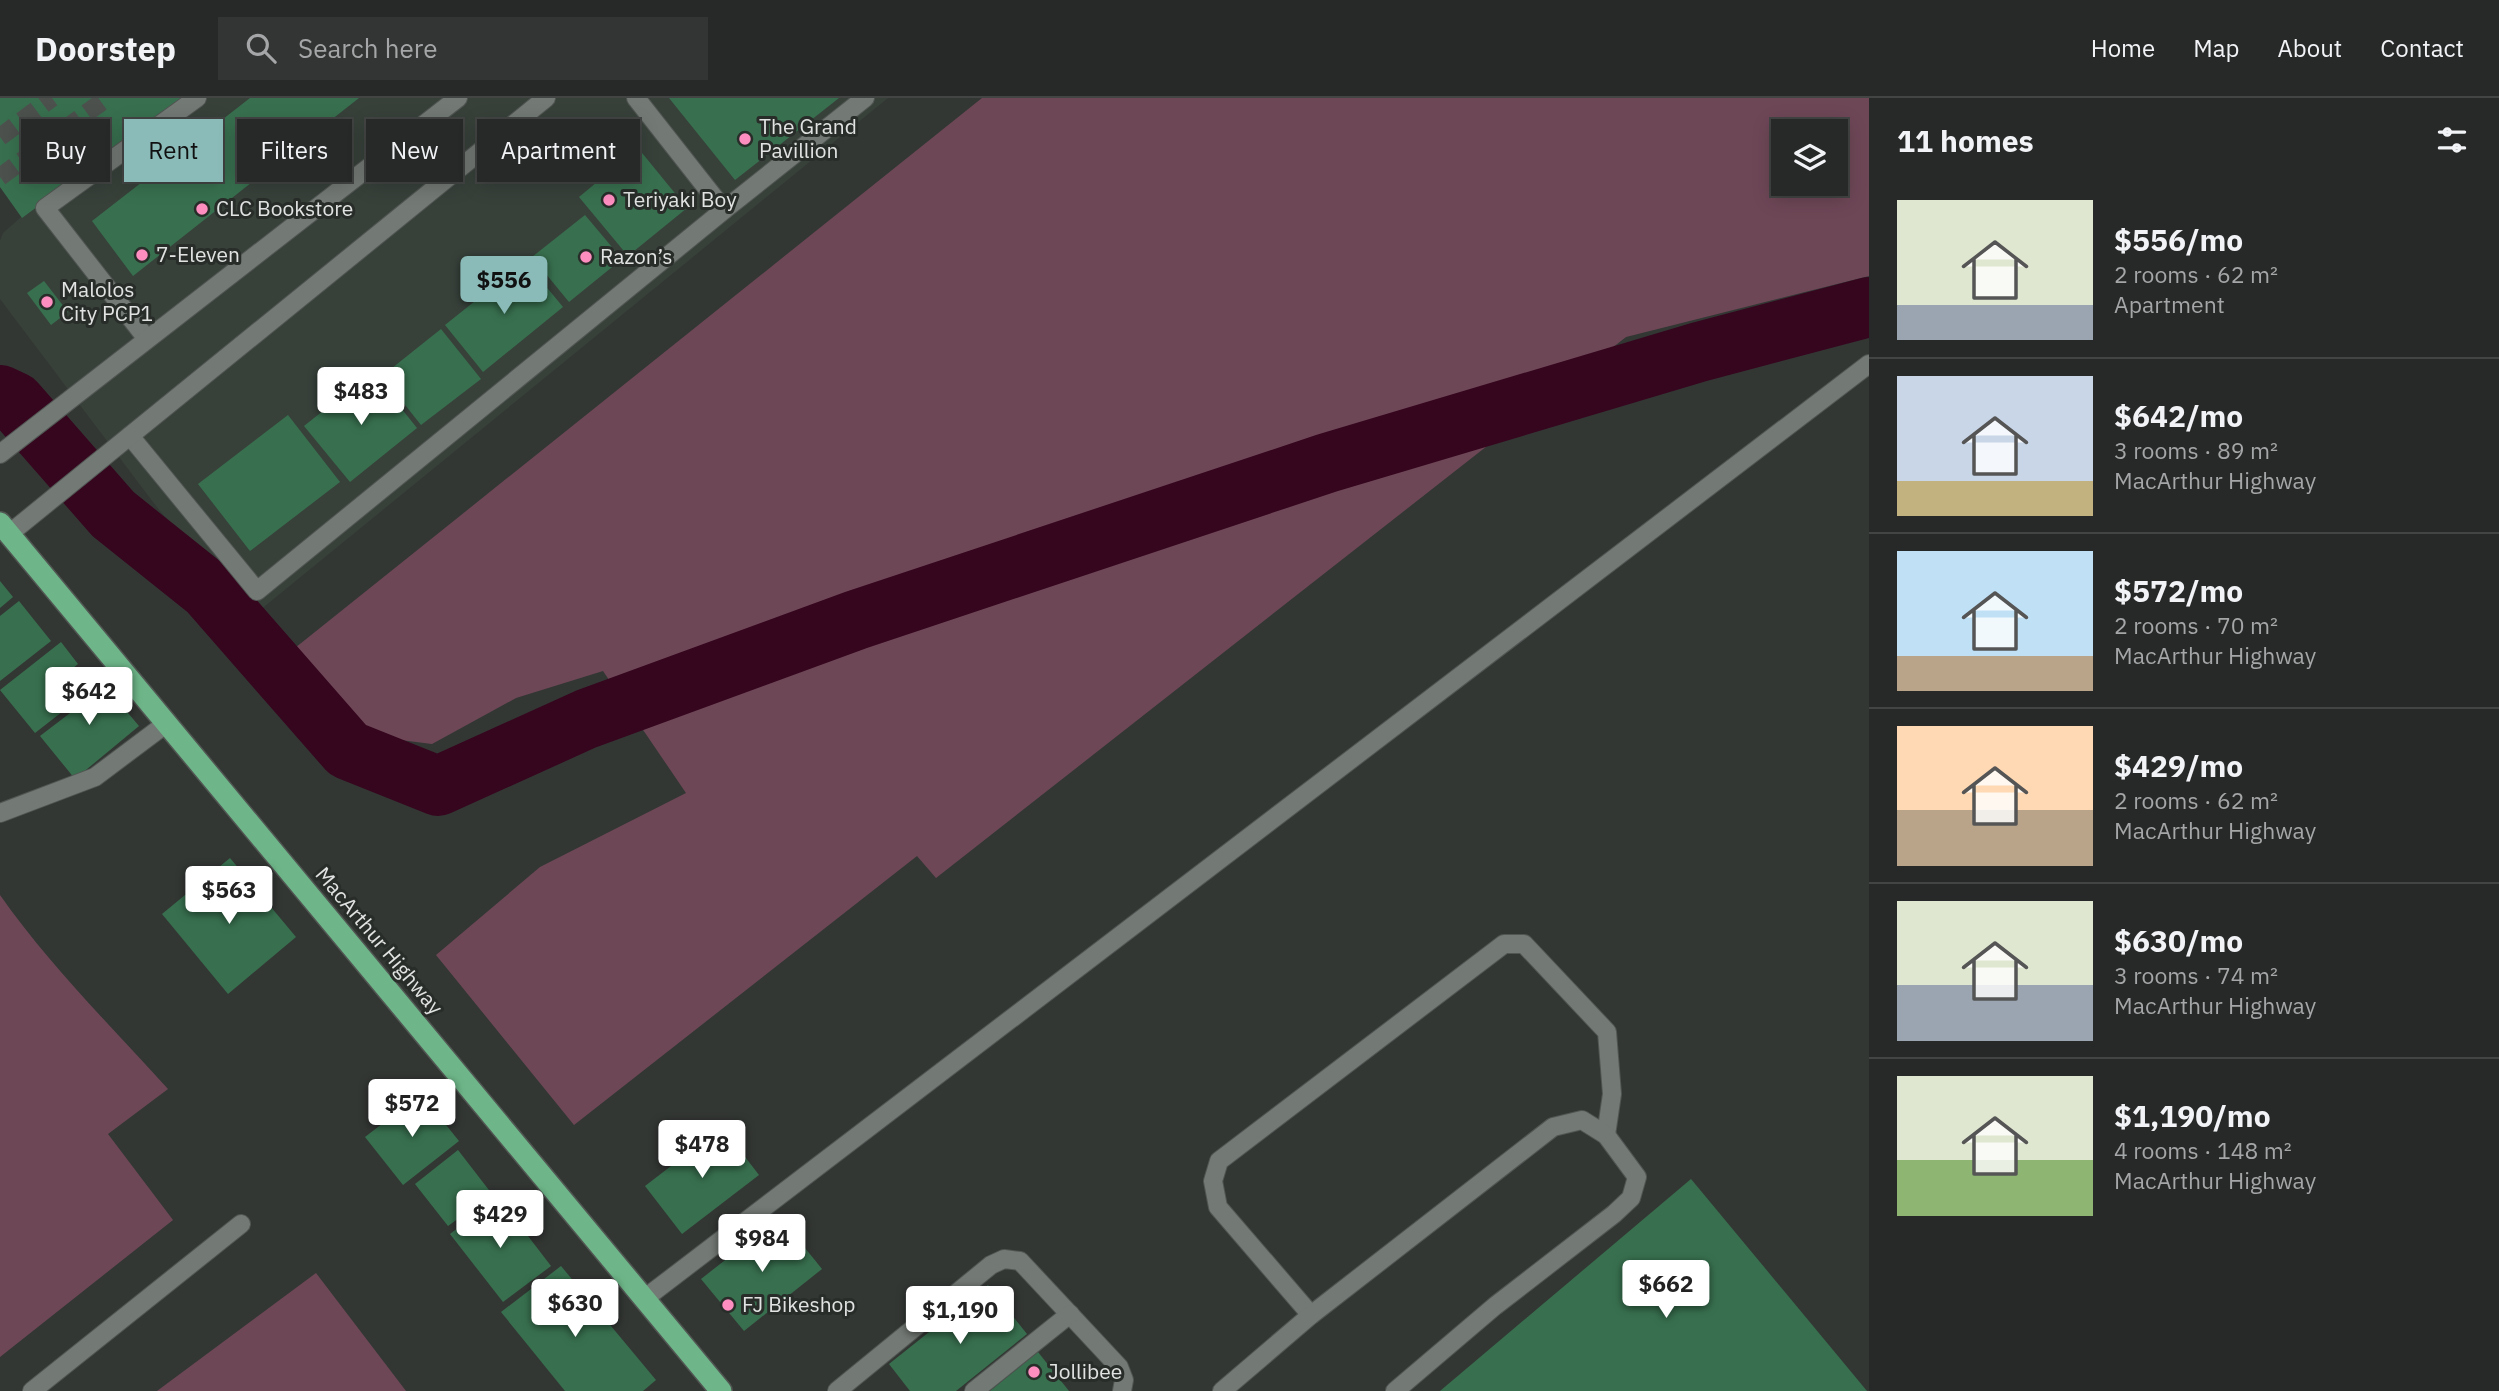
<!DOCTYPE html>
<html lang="en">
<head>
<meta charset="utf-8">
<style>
  :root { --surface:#262927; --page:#323533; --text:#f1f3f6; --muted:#a4a6a7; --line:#424544; --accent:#8bbbb9 }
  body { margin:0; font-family:"IBM Plex Sans",sans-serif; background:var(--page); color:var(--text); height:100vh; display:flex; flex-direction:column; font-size:26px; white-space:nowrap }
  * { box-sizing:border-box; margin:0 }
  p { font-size:23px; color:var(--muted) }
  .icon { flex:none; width:38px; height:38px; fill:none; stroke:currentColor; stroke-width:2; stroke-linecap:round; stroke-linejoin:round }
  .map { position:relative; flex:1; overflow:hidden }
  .sheet { display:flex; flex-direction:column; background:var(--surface); width:630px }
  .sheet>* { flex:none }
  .hud { position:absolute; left:21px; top:21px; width:665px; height:63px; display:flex; gap:14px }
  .buttons { position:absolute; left:1771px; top:21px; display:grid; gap:14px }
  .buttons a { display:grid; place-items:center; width:77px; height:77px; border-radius:0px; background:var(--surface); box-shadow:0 4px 18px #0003,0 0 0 2px var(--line); font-size:35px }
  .price { position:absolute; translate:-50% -60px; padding:0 16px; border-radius:7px; background:#fff; color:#222; font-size:23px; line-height:46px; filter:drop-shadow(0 2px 4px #0008) }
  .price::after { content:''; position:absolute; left:50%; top:42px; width:21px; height:16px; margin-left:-10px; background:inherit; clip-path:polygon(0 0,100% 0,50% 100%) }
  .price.on { background:var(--accent); color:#111 }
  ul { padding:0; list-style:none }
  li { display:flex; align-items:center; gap:21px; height:175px; padding:0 28px }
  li+li { border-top:2px solid var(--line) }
  li span { display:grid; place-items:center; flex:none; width:196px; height:140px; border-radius:0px; color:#555 }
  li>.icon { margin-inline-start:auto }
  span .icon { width:84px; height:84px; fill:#fffc; stroke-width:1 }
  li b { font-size:30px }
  h2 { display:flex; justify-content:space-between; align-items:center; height:84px; padding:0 28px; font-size:30px }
  .pill { padding:0 24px; border-radius:0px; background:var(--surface); box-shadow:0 4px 18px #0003,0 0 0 2px var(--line); font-size:24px; line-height:63px }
  .pill.on { background:var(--accent); color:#111 }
  header { display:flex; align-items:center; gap:42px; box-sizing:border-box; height:98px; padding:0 35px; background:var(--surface); border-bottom:2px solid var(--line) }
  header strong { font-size:33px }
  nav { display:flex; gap:38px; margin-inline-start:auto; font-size:24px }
  .search { width:490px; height:63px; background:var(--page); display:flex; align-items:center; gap:18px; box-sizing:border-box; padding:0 24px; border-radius:0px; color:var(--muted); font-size:26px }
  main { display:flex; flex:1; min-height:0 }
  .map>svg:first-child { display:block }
</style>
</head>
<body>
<header>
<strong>Doorstep</strong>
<div class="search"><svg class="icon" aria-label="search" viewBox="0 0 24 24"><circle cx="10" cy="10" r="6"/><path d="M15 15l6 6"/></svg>Search here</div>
<nav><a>Home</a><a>Map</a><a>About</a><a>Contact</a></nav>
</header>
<main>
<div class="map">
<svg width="1869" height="1293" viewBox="0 0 1869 1293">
  <rect width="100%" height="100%" fill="#333734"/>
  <!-- built -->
  <path fill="#37413a" d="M172,0H888L254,517L159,412L0,201V143L3,135L53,91Z"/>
  <!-- green -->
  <g fill="#6e4757" fill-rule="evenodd">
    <path d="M982,0H1869V178L1626,239L936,780L917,758L574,1027L436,857L540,769L686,695L603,573L516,600L432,646L377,639L290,554ZM1836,33V86H1783V33Z"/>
    <path d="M0,797C49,867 111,928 168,991L108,1036L173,1122L0,1259Z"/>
    <path d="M316,1175L406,1293H157Z"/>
  </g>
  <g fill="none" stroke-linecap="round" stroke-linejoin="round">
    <!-- river -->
    <path stroke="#36061f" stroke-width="60" d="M0,297L15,304L113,416L208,492L348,652L438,688L586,621L856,522L1327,365L1699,254L1869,209"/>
  </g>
  <!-- building -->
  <g fill="#38704f">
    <path d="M0,0H184L22,120L0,89Z"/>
    <path d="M250,0H359L133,178L92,123Z"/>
    <path d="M669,0H839L735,82Z"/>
    <path d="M638,50L687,110L628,158L579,99Z"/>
    <path d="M585,117L622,161L569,204L532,159Z"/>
    <path d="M525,163L563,209L483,274L445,227Z"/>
    <path d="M44,183L68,214L51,227L27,195Z"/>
    <path d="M441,231L481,281L421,327L382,278Z"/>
    <path d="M372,274L417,330L350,384L304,328Z"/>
    <path d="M288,317L340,384L250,453L198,386Z"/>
    <path d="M0,483L13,499L0,510Z"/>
    <path d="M19,503L51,543L0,583V518Z"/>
    <path d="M61,544L78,566L50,589L67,610L35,635L0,592Z"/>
    <path d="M95,576L139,628L75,681L40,638L74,612L65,601Z"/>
    <path d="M230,760L296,839L228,896L162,816Z"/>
    <path d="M421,996L459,1043L403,1087L365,1039Z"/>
    <path d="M722,1029L759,1077L682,1136L645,1088Z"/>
    <path d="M458,1052L492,1096L448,1128L415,1086Z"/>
    <path d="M1691,1081L1867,1293H1440Z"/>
    <path d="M498,1099L551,1168L503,1204L450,1136Z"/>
    <path d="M780,1119L822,1171L744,1233L701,1181Z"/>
    <path d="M561,1168L656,1282L643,1293H565L501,1214Z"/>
    <path d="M988,1187L1027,1236L956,1293H910L889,1266Z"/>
    <path d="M1038,1254L1069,1293H990Z"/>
  </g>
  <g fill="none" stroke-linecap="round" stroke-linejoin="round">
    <!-- minor-tunnel -->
    <g stroke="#4d514e" stroke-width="18" stroke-dasharray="18 9" stroke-linecap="butt">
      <path d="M0,39L52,0"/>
      <path d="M0,79L107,0"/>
    </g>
    <!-- minor casing -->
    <g stroke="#515653" stroke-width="20">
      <g id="minor">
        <path d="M636,0L724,112L865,0"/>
        <path d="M147,241L45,110L197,0"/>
        <path d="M130,338L257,493L724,112"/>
        <path d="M0,356L458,0"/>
        <path d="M9,436L546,0"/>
        <path d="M0,715L95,679L167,625"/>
        <path d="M644,1201L1869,266"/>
        <path d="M1311,1217L1218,1109L1213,1083L1219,1063L1504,846H1524L1607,934L1612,996L1606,1037"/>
        <path d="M32,1293L241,1126"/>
        <path d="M837,1293L991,1167L1004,1161L1020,1163L1119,1269L1124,1282L1122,1293"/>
        <path d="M974,1293L1070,1216"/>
        <path d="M1222,1293L1311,1217L1553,1029L1582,1022L1606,1037L1637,1079L1631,1100L1614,1116L1495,1208L1395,1293"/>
      </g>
    </g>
    <!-- highway casing -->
    <g stroke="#515653" stroke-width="24">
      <path id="highway" d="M0,425L721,1293"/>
    </g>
    <!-- minor -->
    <use href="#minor" stroke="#737975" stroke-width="18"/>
    <!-- highway -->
    <use href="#highway" stroke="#6eb689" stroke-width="21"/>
  </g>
  <!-- markers -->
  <g fill="#fd8ebf" stroke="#292d2a" stroke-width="2.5">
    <circle cx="745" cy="41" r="7"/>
    <circle cx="609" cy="102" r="7"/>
    <circle cx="202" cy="111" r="7"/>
    <circle cx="142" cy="157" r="7"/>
    <circle cx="586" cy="159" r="7"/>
    <circle cx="47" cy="204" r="7"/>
    <circle cx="728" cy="1207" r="7"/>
    <circle cx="1034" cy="1274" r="7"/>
  </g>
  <g text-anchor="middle" stroke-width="6" stroke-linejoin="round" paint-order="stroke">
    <!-- poi labels -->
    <g font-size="21" fill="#e0e3e1" stroke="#292d2a" text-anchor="start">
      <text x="759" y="36">The Grand<tspan x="759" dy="24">Pavillion</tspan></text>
      <text x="623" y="109">Teriyaki Boy</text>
      <text x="216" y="118">CLC Bookstore</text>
      <text x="156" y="164">7-Eleven</text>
      <text x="600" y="166">Razon’s</text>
      <text x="61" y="199">Malolos<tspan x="61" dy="24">City PCP1</tspan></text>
      <text x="742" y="1214">FJ Bikeshop</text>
      <text x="1048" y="1281">Jollibee</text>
    </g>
    <!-- street labels -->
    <g font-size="21" fill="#e0e3e1" stroke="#292d2a">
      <text transform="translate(379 843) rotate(50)" y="7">MacArthur Highway</text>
    </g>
  </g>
</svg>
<div class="buttons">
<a><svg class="icon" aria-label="layers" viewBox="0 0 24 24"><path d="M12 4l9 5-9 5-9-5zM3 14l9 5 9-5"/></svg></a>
</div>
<b class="price on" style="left:504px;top:218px">$556</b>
<b class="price" style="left:361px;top:329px">$483</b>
<b class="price" style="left:89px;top:629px">$642</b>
<b class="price" style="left:229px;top:828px">$563</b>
<b class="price" style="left:412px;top:1041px">$572</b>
<b class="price" style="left:702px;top:1082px">$478</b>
<b class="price" style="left:500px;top:1152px">$429</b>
<b class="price" style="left:762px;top:1176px">$984</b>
<b class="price" style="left:1666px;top:1222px">$662</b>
<b class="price" style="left:575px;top:1241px">$630</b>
<b class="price" style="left:960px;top:1248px">$1,190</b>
<div class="hud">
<a class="pill">Buy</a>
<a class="pill on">Rent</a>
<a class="pill">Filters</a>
<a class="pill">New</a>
<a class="pill">Apartment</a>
</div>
</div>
<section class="sheet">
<h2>11 homes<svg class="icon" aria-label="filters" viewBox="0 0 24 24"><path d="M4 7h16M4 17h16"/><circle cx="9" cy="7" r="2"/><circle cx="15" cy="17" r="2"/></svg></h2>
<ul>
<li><span style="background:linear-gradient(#dfe7d0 75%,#9aa5b1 0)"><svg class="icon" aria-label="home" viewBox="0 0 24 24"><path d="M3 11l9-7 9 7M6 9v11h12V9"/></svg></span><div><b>$556/mo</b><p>2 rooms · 62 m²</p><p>Apartment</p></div></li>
<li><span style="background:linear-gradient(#c9d6e8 75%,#c2b280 0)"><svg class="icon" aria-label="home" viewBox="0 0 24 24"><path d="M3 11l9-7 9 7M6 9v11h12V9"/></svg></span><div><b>$642/mo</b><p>3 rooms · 89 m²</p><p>MacArthur Highway</p></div></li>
<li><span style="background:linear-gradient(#bfe0f5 75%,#b9a48a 0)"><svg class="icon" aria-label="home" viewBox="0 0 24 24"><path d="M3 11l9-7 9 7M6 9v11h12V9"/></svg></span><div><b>$572/mo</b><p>2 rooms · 70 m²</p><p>MacArthur Highway</p></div></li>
<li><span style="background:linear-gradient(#ffd9b3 60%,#b9a48a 0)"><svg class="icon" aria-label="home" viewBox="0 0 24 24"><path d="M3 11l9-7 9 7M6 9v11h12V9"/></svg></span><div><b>$429/mo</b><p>2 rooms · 62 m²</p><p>MacArthur Highway</p></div></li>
<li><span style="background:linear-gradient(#dfe7d0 60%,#9aa5b1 0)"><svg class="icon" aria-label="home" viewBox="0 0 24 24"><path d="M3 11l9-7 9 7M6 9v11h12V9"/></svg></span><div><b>$630/mo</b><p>3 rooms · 74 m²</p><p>MacArthur Highway</p></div></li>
<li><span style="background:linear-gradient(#dfe7d0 60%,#8fb573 0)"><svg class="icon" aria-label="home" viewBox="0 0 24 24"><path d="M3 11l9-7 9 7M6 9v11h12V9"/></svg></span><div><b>$1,190/mo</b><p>4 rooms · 148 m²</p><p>MacArthur Highway</p></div></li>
</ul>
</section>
</main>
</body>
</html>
